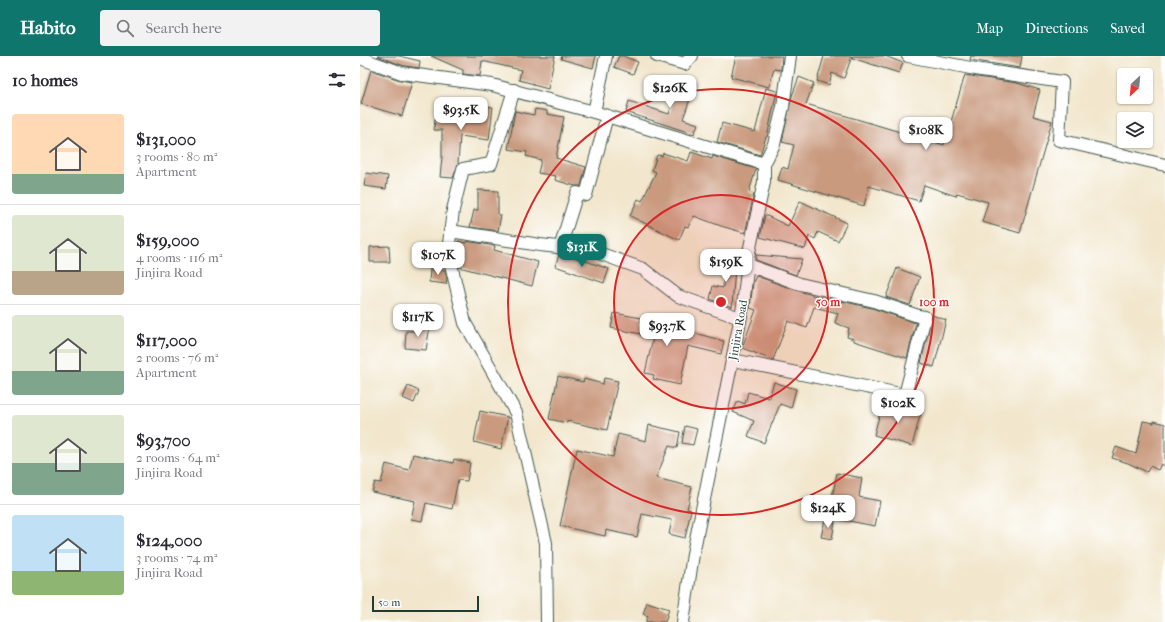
<!DOCTYPE html>
<html lang="en">
<head>
<meta charset="utf-8">
<style>
  :root { --surface:#fff; --page:#f2f2f3; --text:#2b2b33; --muted:#7c7c81; --line:#e1e1e2; --accent:#0f766e }
  body { margin:0; font-family:"IM FELL French Canon",serif; background:var(--page); color:var(--text); height:100vh; display:flex; flex-direction:column; font-size:15px; white-space:nowrap }
  * { box-sizing:border-box; margin:0 }
  p { font-size:13px; color:var(--muted) }
  .icon { flex:none; width:22px; height:22px; fill:none; stroke:currentColor; stroke-width:2; stroke-linecap:round; stroke-linejoin:round }
  .map { position:relative; flex:1; overflow:hidden }
  .sheet { display:flex; flex-direction:column; background:var(--surface); width:360px }
  .sheet>* { flex:none }
  .needle { width:26px; rotate:206deg }
  .fabs { position:absolute; left:757px; top:12px; display:grid; gap:8px }
  .fabs a { display:grid; place-items:center; width:36px; height:36px; border-radius:4px; background:var(--surface); box-shadow:0 1px 3px #0004; font-size:20px }
  .scale { position:absolute; left:12px; bottom:10px; width:107px; box-sizing:border-box; padding-left:4px; border:2px solid #1f3d34; border-top:0; font-size:11px; line-height:14px; white-space:nowrap; color:#1f3d34; -webkit-text-stroke:3px #fff; paint-order:stroke }
  .price { position:absolute; translate:-50% -34px; padding:0 9px; border-radius:8px; background:#fff; color:#222; font-size:13px; line-height:26px; filter:drop-shadow(0 1px 2px #0008) }
  .price::after { content:''; position:absolute; left:50%; top:24px; width:12px; height:9px; margin-left:-6px; background:inherit; clip-path:polygon(0 0,100% 0,50% 100%) }
  .price.selected { background:var(--accent); color:#fff }
  ul { padding:0; list-style:none }
  li { display:flex; align-items:center; gap:12px; height:100px; padding:0 12px }
  li+li { border-top:1px solid var(--line) }
  li span { display:grid; place-items:center; flex:none; width:112px; height:80px; border-radius:4px; color:#555 }
  li>.icon { margin-inline-start:auto }
  span .icon { width:48px; height:48px; fill:#fffc; stroke-width:1 }
  li b { font-size:17px }
  h2 { display:flex; justify-content:space-between; align-items:center; height:48px; padding:0 12px; font-size:17px }
  header { display:flex; align-items:center; gap:24px; box-sizing:border-box; height:56px; padding:0 20px; background:var(--accent); color:#fff }
  header strong { font-size:19px }
  nav { display:flex; gap:22px; margin-inline-start:auto; font-size:14px }
  .search { width:280px; height:36px; background:var(--page); display:flex; align-items:center; gap:10px; box-sizing:border-box; padding:0 14px; border-radius:4px; color:var(--muted); font-size:15px }
  main { display:flex; flex:1; min-height:0 }
  .map>svg:first-child { display:block }
</style>
</head>
<body>
<header>
<strong>Habito</strong>
<div class="search"><svg class="icon" aria-label="search" viewBox="0 0 24 24"><circle cx="10" cy="10" r="6"/><path d="M15 15l6 6"/></svg>Search here</div>
<nav><a>Map</a><a>Directions</a><a>Saved</a></nav>
</header>
<main>
<section class="sheet">
<h2>10 homes<svg class="icon" aria-label="filters" viewBox="0 0 24 24"><path d="M4 7h16M4 17h16"/><circle cx="9" cy="7" r="2"/><circle cx="15" cy="17" r="2"/></svg></h2>
<ul>
<li><span style="background:linear-gradient(#ffd9b3 75%,#7fa58c 0)"><svg class="icon" aria-label="home" viewBox="0 0 24 24"><path d="M3 11l9-7 9 7M6 9v11h12V9"/></svg></span><div><b>$131,000</b><p>3 rooms · 80 m²</p><p>Apartment</p></div></li>
<li><span style="background:linear-gradient(#dfe7d0 70%,#b9a48a 0)"><svg class="icon" aria-label="home" viewBox="0 0 24 24"><path d="M3 11l9-7 9 7M6 9v11h12V9"/></svg></span><div><b>$159,000</b><p>4 rooms · 116 m²</p><p>Jinjira Road</p></div></li>
<li><span style="background:linear-gradient(#dfe7d0 70%,#7fa58c 0)"><svg class="icon" aria-label="home" viewBox="0 0 24 24"><path d="M3 11l9-7 9 7M6 9v11h12V9"/></svg></span><div><b>$117,000</b><p>2 rooms · 76 m²</p><p>Apartment</p></div></li>
<li><span style="background:linear-gradient(#dfe7d0 60%,#7fa58c 0)"><svg class="icon" aria-label="home" viewBox="0 0 24 24"><path d="M3 11l9-7 9 7M6 9v11h12V9"/></svg></span><div><b>$93,700</b><p>2 rooms · 64 m²</p><p>Jinjira Road</p></div></li>
<li><span style="background:linear-gradient(#bfe0f5 70%,#8fb573 0)"><svg class="icon" aria-label="home" viewBox="0 0 24 24"><path d="M3 11l9-7 9 7M6 9v11h12V9"/></svg></span><div><b>$124,000</b><p>3 rooms · 74 m²</p><p>Jinjira Road</p></div></li>
</ul>
</section>
<div class="map">
<svg width="805" height="566" viewBox="0 0 805 566">
  <rect width="100%" height="100%" fill="#fff"/>
  <filter id="ink" filterUnits="userSpaceOnUse"><feTurbulence type="fractalNoise" baseFrequency=".025" numOctaves="2"/><feDisplacementMap in="SourceGraphic" scale="8" xChannelSelector="R" yChannelSelector="G"/><feConvolveMatrix kernelMatrix="1 2 1 2 8 2 1 2 1" color-interpolation-filters="sRGB"/></filter>
  <filter id="wash" filterUnits="userSpaceOnUse"><feTurbulence type="fractalNoise" baseFrequency=".012" numOctaves="4" result="noise"/><feDisplacementMap in="SourceGraphic" scale="16" xChannelSelector="R" yChannelSelector="G"/><feGaussianBlur stdDeviation="0.9" result="paint"/><feColorMatrix in="noise" values="0 0 0 0 0 0 0 0 0 0 0 0 0 0 0 0 0 1.4 0 .05"/><feComposite in="paint" operator="in"/></filter>
  <g filter="url(#wash)">
    <rect width="100%" height="100%" fill="#f2e7cd"/>
    <g id="blocks">
      <!-- building -->
      <g fill="#c99a7e">
        <path d="M17,0H39L60,5L59,12L44,10Z"/>
        <path d="M71,0H195L188,33L173,29L174,28L159,24L161,14L122,5L120,20L103,18V14Z"/>
        <path d="M202,0H236L233,12L201,3Z"/>
        <path d="M259,0H263L278,6L273,18L254,11Z"/>
        <path d="M376,0H422L421,14L414,13L409,31L371,21Z"/>
        <path d="M464,0H492L484,22L472,17L469,29L457,25Z"/>
        <path d="M493,0H525L543,7L539,17L492,2Z"/>
        <path d="M611,0H662L660,12L610,4Z"/>
        <path d="M11,14L40,24L52,26L42,60L1,48Z"/>
        <path d="M605,19L657,27L680,34L673,60L692,65L660,177L622,166L628,146L597,137L596,140L564,129L559,145L509,130L504,150L418,124L422,111L428,113L434,89L422,86L432,40L439,21L454,27L446,48L584,89Z"/>
        <path d="M322,21L336,26L323,63L338,68L334,78L266,56L269,45L309,58Z"/>
        <path d="M406,32L417,35L407,81H406L400,99L357,86L362,67L395,76Z"/>
        <path d="M88,43L99,44V47L133,51L129,84L100,80L98,108L93,122L80,121L82,101V74H74L75,63L86,64Z"/>
        <path d="M175,53L187,55V58L204,61L196,102L226,111L221,130H215L195,124L196,120L178,117L181,104L166,100L167,96L148,93L155,55L174,59Z"/>
        <path d="M331,96L352,103L353,100L396,113L389,136L394,138L385,177L361,170L334,160L328,171L325,170L319,184L270,160L278,143L282,145L296,116L292,114L297,99L302,100L303,97L328,105Z"/>
        <path d="M6,117L28,120L26,133L4,130Z"/>
        <path d="M118,134L138,135V159H141L138,175L110,171L114,154H118Z"/>
        <path d="M440,145L487,167L478,185L458,176L455,183L449,180L445,193L400,181L405,159L428,170Z"/>
        <path d="M98,185L107,187V185L135,190L134,194L178,206L172,230L99,211L96,196Z"/>
        <path d="M29,190L30,206H10V191Z"/>
        <path d="M365,197L376,198L372,251L350,243L353,230L363,232Z"/>
        <path d="M199,199L211,200L249,213L244,227L195,210Z"/>
        <path d="M396,199L442,203L436,219L396,204Z"/>
        <path d="M537,212L560,221L550,249L526,241Z"/>
        <path d="M70,213L85,214L87,223L86,228L69,226Z"/>
        <path d="M396,220L438,235L481,247V245L512,252L556,267L547,302L494,285V283L487,281L489,272L475,267L478,257L454,251L447,272L428,265L413,304L382,292L396,254L390,252L393,227Z"/>
        <path d="M254,257L281,262V267L302,271V273L330,278L331,276L364,285L361,298L328,290L320,329L293,323L294,319L285,317L293,282L281,279V278L251,272Z"/>
        <path d="M572,259L586,264L574,311L561,307Z"/>
        <path d="M58,268L70,270L66,294L45,292L46,275H57Z"/>
        <path d="M198,320L223,326L224,323L243,328L244,322L258,325L247,374L207,365V367L189,363Z"/>
        <path d="M414,326L436,333L431,352L420,348L404,387L388,380L394,365L373,356L378,345L385,348L388,336L409,342Z"/>
        <path d="M48,330L59,335L54,347L43,342Z"/>
        <path d="M523,346L561,356L552,390L514,379Z"/>
        <path d="M120,355L148,361L141,393L114,386Z"/>
        <path d="M783,365L794,367V365L805,368V410L801,408L798,414L790,410L787,416L768,407L752,402L756,391L776,398Z"/>
        <path d="M289,369L320,376L317,392L309,390L296,422L332,431L327,453L331,454L325,482L309,478L312,464L282,458L277,481L246,474L245,480L200,470L217,393L253,401L258,378L286,385Z"/>
        <path d="M325,370L337,373L333,389L322,387Z"/>
        <path d="M53,398L93,407L94,403L110,407L107,425L98,424L92,453L66,447L62,465L51,463L55,445L12,436L15,426L21,427L26,408L49,414Z"/>
        <path d="M477,417L502,422L499,441L520,445L515,470L468,461Z"/>
        <path d="M465,463L475,465L472,483L461,481Z"/>
        <path d="M287,546L309,553L305,566H286L288,560L283,558Z"/>
      </g>
    </g>
  </g>
  <g filter="url(#ink)">
    <use href="#blocks" fill-opacity="0" stroke="#3f564b" stroke-width="1"/>
    <g fill="none" stroke-linecap="round" stroke-linejoin="round">
      <!-- minor casing -->
      <g stroke="#3f564b" stroke-width="14">
        <g id="minor">
          <path d="M297,0L325,8L332,0"/>
          <path d="M548,0L621,14L702,26L699,84L805,109"/>
          <path d="M0,2L42,17L132,29L234,56L404,108V126L389,196L383,250L333,498L323,566"/>
          <path d="M154,34L131,108L103,113L93,154L88,196L105,267L156,357L186,487L187,566"/>
          <path d="M234,56L246,0"/>
          <path d="M404,108L414,88L423,51L430,0"/>
          <path d="M90,175L180,189L233,195L283,213L318,240L380,262"/>
          <path d="M200,192L217,137L226,139L247,60"/>
          <path d="M373,304L545,339L565,261L558,260L514,245L440,228L388,209"/>
        </g>
      </g>
      <!-- minor -->
      <use href="#minor" stroke="#fff" stroke-width="12"/>
    </g>
  </g>
  <!-- distance rings -->
  <circle cx="361" cy="246" r="107" fill="#d62828" fill-opacity=".12"/>
  <g fill="none" stroke="#d62828" stroke-width="2">
    <circle cx="361" cy="246" r="107"/>
    <circle cx="361" cy="246" r="213"/>
  </g>
  <g text-anchor="middle" stroke-width="3" stroke-linejoin="round" paint-order="stroke">
    <!-- street labels -->
    <g font-size="12" fill="#1f3d34" stroke="#fff">
      <text transform="translate(378 274) rotate(-80)" y="4">Jinjira Road</text>
    </g>
  </g>
  <circle cx="361" cy="246" r="6" fill="#d62828" stroke="#fff" stroke-width="2"/>
  <g font-size="12" text-anchor="middle" font-weight="bold" fill="#d62828" stroke="#fff" stroke-width="3" stroke-linejoin="round" paint-order="stroke">
    <text x="468" y="250">50 m</text>
    <text x="574" y="250">100 m</text>
  </g>
</svg>
<div class="fabs">
<a><svg class="needle" viewBox="-14 -14 28 28"><path d="M0-13l5 13h-10z" fill="#e53935"/><path d="M0 13l5-13h-10z" fill="#7c7c81"/></svg></a>
<a><svg class="icon" aria-label="layers" viewBox="0 0 24 24"><path d="M12 4l9 5-9 5-9-5zM3 14l9 5 9-5"/></svg></a>
</div>
<div class="scale">50 m</div>
<b class="price" style="left:310px;top:53px">$126K</b>
<b class="price" style="left:101px;top:75px">$93.5K</b>
<b class="price" style="left:566px;top:95px">$108K</b>
<b class="price selected" style="left:222px;top:212px">$131K</b>
<b class="price" style="left:78px;top:220px">$107K</b>
<b class="price" style="left:366px;top:227px">$159K</b>
<b class="price" style="left:58px;top:282px">$117K</b>
<b class="price" style="left:307px;top:291px">$93.7K</b>
<b class="price" style="left:538px;top:368px">$102K</b>
<b class="price" style="left:468px;top:473px">$124K</b>
</div>
</main>
</body>
</html>
